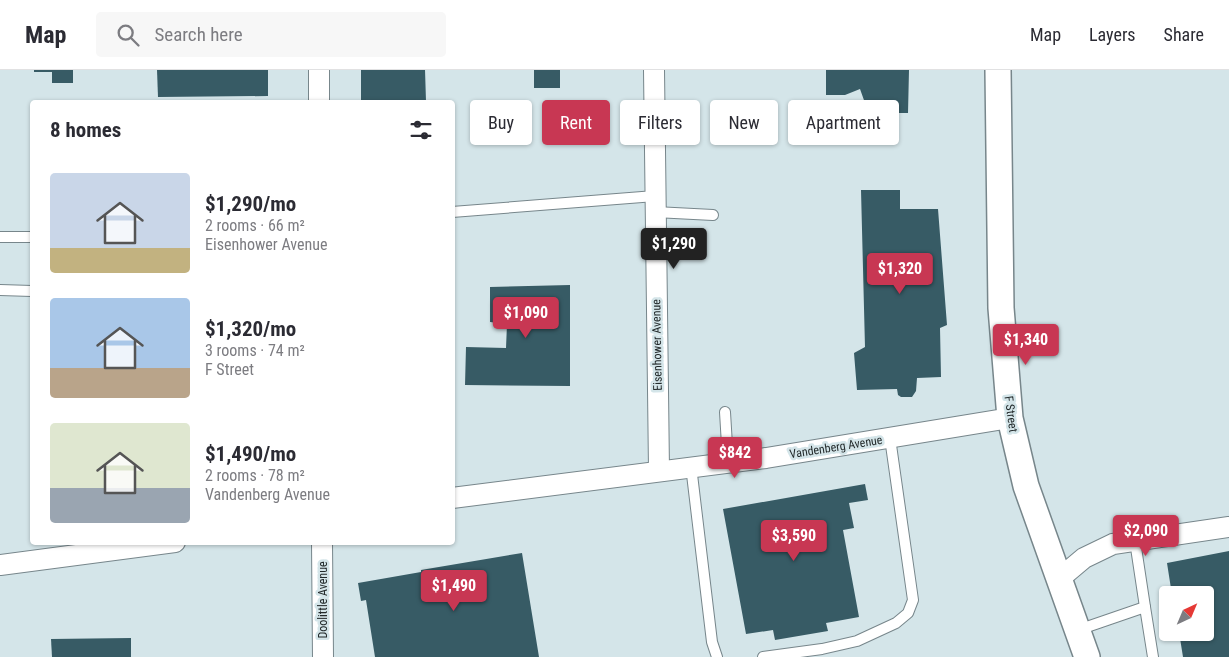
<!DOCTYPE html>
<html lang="en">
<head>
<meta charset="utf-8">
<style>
  :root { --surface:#fff; --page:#f7f7f7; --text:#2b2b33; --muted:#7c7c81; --line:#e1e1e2; --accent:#c83753 }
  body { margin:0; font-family:"Roboto Condensed",sans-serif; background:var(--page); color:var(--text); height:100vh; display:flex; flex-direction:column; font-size:19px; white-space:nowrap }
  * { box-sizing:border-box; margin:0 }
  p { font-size:16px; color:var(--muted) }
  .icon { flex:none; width:28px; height:28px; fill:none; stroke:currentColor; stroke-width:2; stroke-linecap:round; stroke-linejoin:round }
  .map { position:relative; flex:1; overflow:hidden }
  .side { position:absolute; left:30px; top:30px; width:425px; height:445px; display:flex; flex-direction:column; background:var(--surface); border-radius:5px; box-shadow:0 1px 4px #0004 }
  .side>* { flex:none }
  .guide { position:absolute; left:470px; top:30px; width:475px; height:45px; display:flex; gap:10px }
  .needle { width:32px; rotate:44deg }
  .controls { position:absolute; left:1159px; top:516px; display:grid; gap:10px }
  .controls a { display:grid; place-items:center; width:55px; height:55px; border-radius:5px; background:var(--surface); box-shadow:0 1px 4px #0004; font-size:25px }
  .price { position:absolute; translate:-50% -42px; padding:0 11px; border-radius:5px; background:var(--accent); color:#fff; font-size:16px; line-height:32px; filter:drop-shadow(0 1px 2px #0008) }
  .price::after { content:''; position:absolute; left:50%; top:30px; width:15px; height:11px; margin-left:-8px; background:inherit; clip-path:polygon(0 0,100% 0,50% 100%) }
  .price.active { background:#222; color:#fff }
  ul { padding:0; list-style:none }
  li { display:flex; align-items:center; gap:15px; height:125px; padding:0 20px }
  li span { display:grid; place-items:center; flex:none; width:140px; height:100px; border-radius:5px; color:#555 }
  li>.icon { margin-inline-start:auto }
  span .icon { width:60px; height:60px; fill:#fffc; stroke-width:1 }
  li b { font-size:21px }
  h2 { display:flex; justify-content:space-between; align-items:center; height:60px; padding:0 20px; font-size:21px }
  .chip { padding:0 18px; border-radius:5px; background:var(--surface); box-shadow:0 1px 4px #0004; font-size:18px; line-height:45px }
  .chip.active { background:var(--accent); color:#fff }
  header { display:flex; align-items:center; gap:30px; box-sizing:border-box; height:70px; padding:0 25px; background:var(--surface); border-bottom:1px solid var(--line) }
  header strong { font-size:24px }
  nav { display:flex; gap:28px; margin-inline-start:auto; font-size:18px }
  .search { width:350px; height:45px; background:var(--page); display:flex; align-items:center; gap:12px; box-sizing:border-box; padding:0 18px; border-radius:5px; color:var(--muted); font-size:19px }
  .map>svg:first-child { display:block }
</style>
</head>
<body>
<header>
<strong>Map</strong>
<div class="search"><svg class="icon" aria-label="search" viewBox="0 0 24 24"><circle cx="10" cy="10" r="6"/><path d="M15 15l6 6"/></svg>Search here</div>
<nav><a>Map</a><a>Layers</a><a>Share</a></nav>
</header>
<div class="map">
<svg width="1229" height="587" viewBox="0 0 1229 587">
  <rect width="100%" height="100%" fill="#d4e5e9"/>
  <!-- building -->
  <g fill="#375b65">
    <path d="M34,0H73V13H52V2H34Z"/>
    <path d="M157,0H268V26L158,27Z"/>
    <path d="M361,0H425L426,32H361Z"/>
    <rect x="534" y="0" width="26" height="18"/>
    <path d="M826,0H909L908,43H865V33L860,19L845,25H826Z"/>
    <path d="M861,120H900V139H938L947,255L940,258L941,307L917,308L916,321L912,327H901L898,325L897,319L857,320L854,283L865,277Z"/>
    <path d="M570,215V316L465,315L466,277L506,278L507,254L490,252V217Z"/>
    <path d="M865,414L868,430L849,433L854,458L843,460L859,547L826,553L828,561L775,570L773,560L746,564L723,439Z"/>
    <path d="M1229,481V587H1183L1179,562H1205V525H1172L1167,493Z"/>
    <path d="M522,483L539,587H375L366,530L361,531L358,513L421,502V500Z"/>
    <path d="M131,568V587H52L51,569Z"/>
  </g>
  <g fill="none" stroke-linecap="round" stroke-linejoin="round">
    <!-- service casing -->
    <g stroke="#77868b" stroke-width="12">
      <g id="service">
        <path d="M452,142L655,126"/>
        <path d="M655,142L713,145"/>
        <path d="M0,167H32"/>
        <path d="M0,220L32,221"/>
        <path d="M725,342L728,392"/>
        <path d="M691,396L712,572L717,587"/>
        <path d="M1135,471L1145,537"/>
        <path d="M1078,560L1145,537L1153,587"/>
        <path d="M763,587L822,579L857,571L896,553L908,543L913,530L890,368"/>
      </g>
    </g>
    <!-- minor casing -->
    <g stroke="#77868b" stroke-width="22">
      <g id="minor">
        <path d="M654,0L659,400"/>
        <path d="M319,32V0"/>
        <path d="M452,428L766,388L1010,348"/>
        <path d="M322,472L323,587"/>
        <path d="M0,495L175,472"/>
        <path d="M1059,509L1084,488L1113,474L1229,457"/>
      </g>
    </g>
    <!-- tertiary casing -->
    <g stroke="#77868b" stroke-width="28">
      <path id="tertiary" d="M998,0L1001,238L1010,348L1026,416L1087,587"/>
    </g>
    <!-- service -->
    <use href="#service" stroke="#fff" stroke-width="10"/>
    <!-- minor -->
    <use href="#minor" stroke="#fff" stroke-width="20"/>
    <!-- tertiary -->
    <use href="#tertiary" stroke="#fff" stroke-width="25"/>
  </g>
  <g text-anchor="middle" stroke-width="5" stroke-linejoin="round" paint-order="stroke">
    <!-- street labels -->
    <g font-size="12" fill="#232a2b" stroke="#d4e5e9">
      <text transform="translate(657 275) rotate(-91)" y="4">Eisenhower Avenue</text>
      <text transform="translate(1011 344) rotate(82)" y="4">F Street</text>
      <text transform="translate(836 377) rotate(-9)" y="4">Vandenberg Avenue</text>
      <text transform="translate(323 530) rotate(-90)" y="4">Doolittle Avenue</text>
    </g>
  </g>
</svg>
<div class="controls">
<a><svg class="needle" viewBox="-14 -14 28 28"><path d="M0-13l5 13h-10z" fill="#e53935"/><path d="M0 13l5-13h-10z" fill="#7c7c81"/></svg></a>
</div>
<b class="price active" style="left:674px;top:200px">$1,290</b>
<b class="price" style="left:900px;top:225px">$1,320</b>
<b class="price" style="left:526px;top:269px">$1,090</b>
<b class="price" style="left:1026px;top:296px">$1,340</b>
<b class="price" style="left:735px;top:409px">$842</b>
<b class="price" style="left:1146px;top:487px">$2,090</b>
<b class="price" style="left:794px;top:492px">$3,590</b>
<b class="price" style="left:454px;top:542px">$1,490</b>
<div class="guide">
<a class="chip">Buy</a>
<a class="chip active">Rent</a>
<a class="chip">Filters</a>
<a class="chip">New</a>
<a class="chip">Apartment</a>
</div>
<section class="side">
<h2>8 homes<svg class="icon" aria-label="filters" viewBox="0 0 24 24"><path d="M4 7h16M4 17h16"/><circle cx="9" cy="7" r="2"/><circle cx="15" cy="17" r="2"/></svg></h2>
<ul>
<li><span style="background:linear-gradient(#c9d6e8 75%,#c2b280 0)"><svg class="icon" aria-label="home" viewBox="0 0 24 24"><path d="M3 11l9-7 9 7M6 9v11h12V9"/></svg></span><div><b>$1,290/mo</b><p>2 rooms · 66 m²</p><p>Eisenhower Avenue</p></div></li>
<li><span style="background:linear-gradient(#a9c7e8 70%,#b9a48a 0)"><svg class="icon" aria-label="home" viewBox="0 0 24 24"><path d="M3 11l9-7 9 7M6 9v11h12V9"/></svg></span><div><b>$1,320/mo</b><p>3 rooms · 74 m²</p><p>F Street</p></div></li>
<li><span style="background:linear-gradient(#dfe7d0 65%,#9aa5b1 0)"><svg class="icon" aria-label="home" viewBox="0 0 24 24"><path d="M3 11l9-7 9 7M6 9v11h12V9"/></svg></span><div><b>$1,490/mo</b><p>2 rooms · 78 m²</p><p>Vandenberg Avenue</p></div></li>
</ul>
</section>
</div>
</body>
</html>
